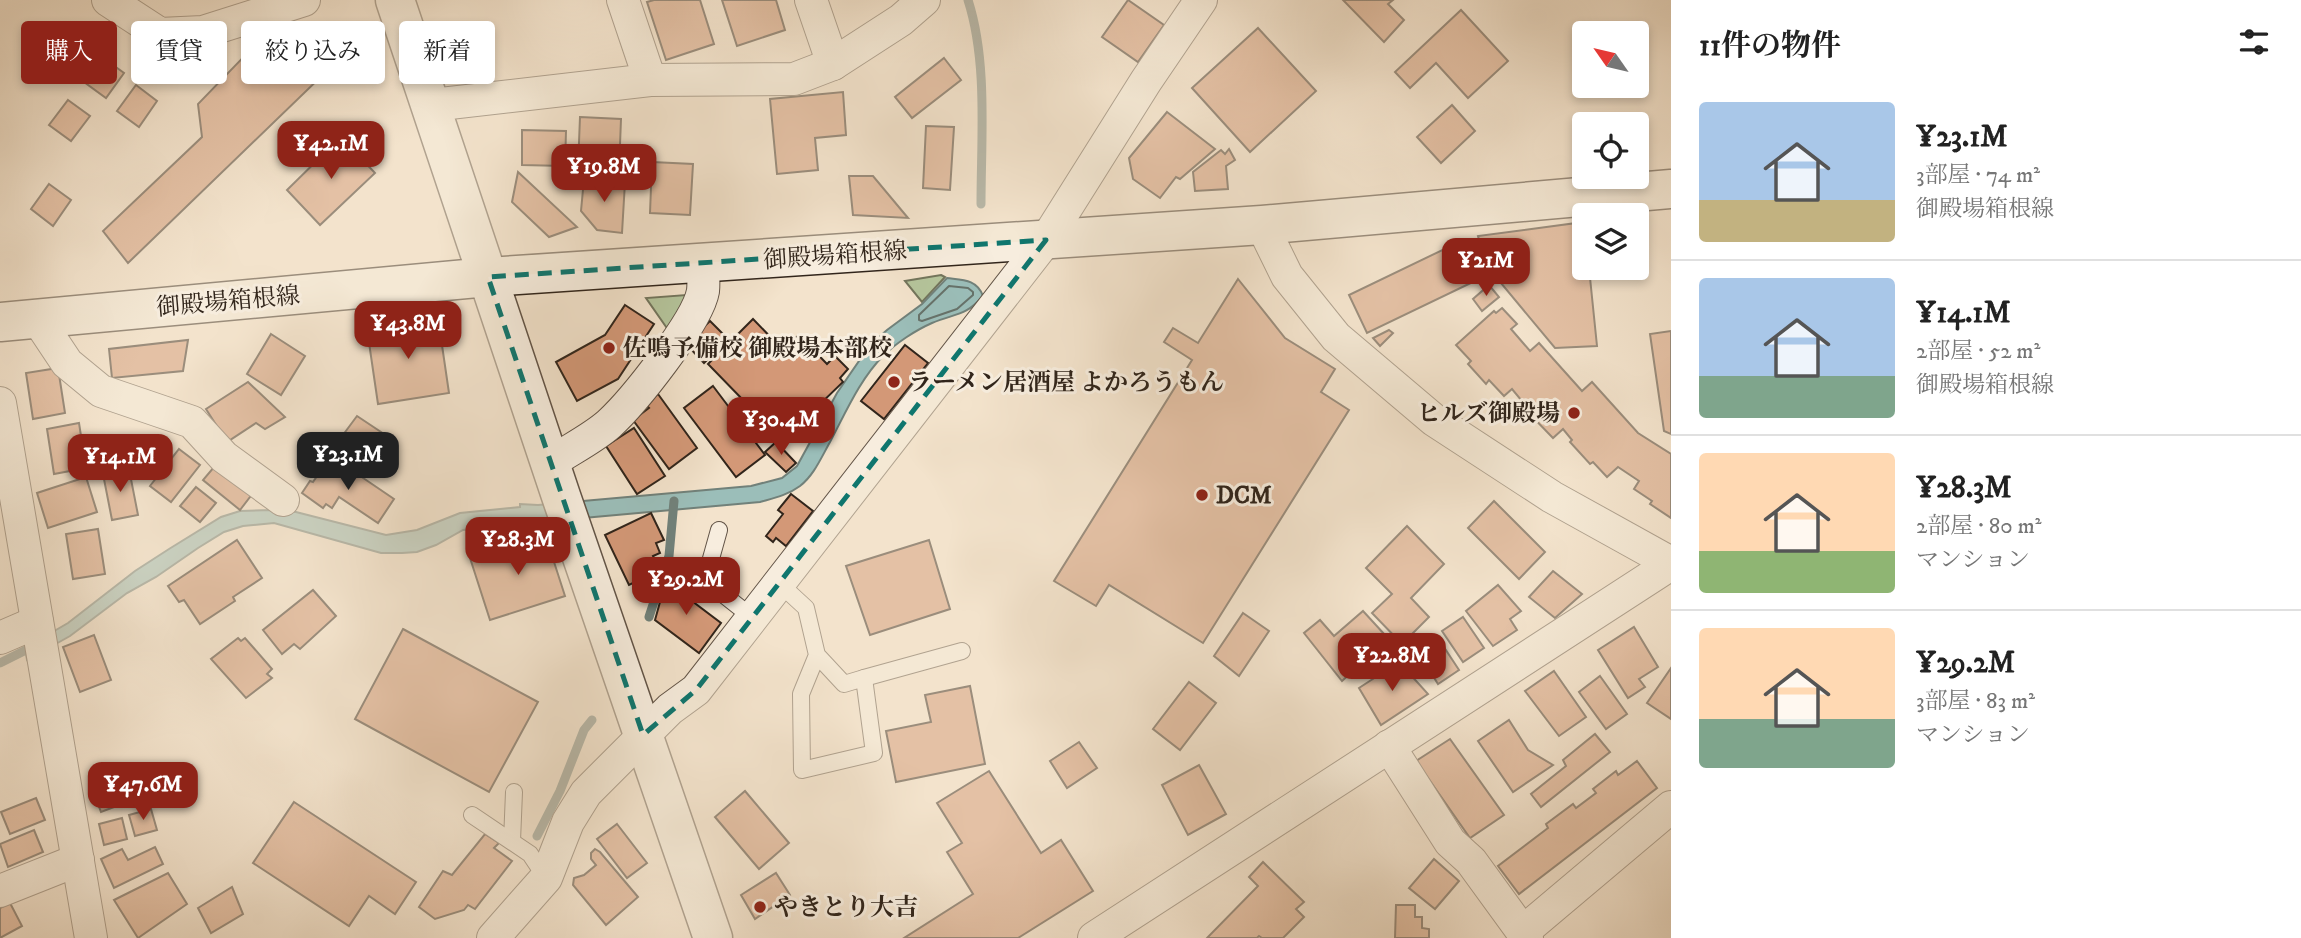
<!DOCTYPE html>
<html lang="ja">
<head>
<meta charset="utf-8">
<style>
  :root { --surface:#fff; --page:#f6f6f6; --text:#222; --muted:#767676; --line:#e0e0e0; --accent:#8f2418 }
  body { margin:0; font-family:"IM FELL DW Pica","Noto Serif JP",serif; background:var(--page); color:var(--text); height:100vh; display:flex; flex-direction:column; font-size:26px; white-space:nowrap }
  * { box-sizing:border-box; margin:0 }
  p { font-size:23px; color:var(--muted) }
  .icon { flex:none; width:38px; height:38px; fill:none; stroke:currentColor; stroke-width:2; stroke-linecap:round; stroke-linejoin:round }
  .map { position:relative; flex:1; overflow:hidden }
  .details { display:flex; flex-direction:column; background:var(--surface); width:630px }
  .details>* { flex:none }
  .guide { position:absolute; left:21px; top:21px; width:665px; height:63px; display:flex; gap:14px }
  .needle { width:46px; rotate:304deg }
  .buttons { position:absolute; left:1572px; top:21px; display:grid; gap:14px }
  .buttons a { display:grid; place-items:center; width:77px; height:77px; border-radius:7px; background:var(--surface); box-shadow:0 4px 10px #0003; font-size:35px }
  .price { position:absolute; translate:-50% -60px; padding:0 16px; border-radius:14px; background:var(--accent); color:#fff; font-size:23px; line-height:46px; filter:drop-shadow(0 2px 4px #0008) }
  .price::after { content:''; position:absolute; left:50%; top:42px; width:21px; height:16px; margin-left:-10px; background:inherit; clip-path:polygon(0 0,100% 0,50% 100%) }
  .price.selected { background:#222; color:#fff }
  ul { padding:0; list-style:none }
  li { display:flex; align-items:center; gap:21px; height:175px; padding:0 28px }
  li+li { border-top:2px solid var(--line) }
  li span { display:grid; place-items:center; flex:none; width:196px; height:140px; border-radius:7px; color:#555 }
  li>.icon { margin-inline-start:auto }
  span .icon { width:84px; height:84px; fill:#fffc; stroke-width:1 }
  li b { font-size:30px }
  h2 { display:flex; justify-content:space-between; align-items:center; height:84px; padding:0 28px; font-size:30px }
  .chip { padding:0 24px; border-radius:7px; background:var(--surface); box-shadow:0 4px 10px #0003; font-size:24px; line-height:63px }
  .chip.selected { background:var(--accent); color:#fff }
  main { display:flex; flex:1; min-height:0 }
  .map>svg:first-child { display:block }
</style>
</head>
<body>
<main>
<div class="map">
<svg width="1671" height="938" viewBox="0 0 1671 938">
  <rect width="100%" height="100%" fill="#f3e3cc"/>
  <filter id="stains"><feTurbulence type="fractalNoise" baseFrequency=".00286" numOctaves="4"/><feColorMatrix values="0 0 0 0 .2 0 0 0 0 .09 0 0 0 0 .02 0 0 0 .5 -.17"/></filter>
  <radialGradient id="worn" r=".72"><stop offset=".6" stop-color="#630" stop-opacity="0"/><stop offset="1" stop-color="#630" stop-opacity=".3"/></radialGradient>
  <!-- green -->
  <g fill="#b5c59c" stroke="#73755c" stroke-width="2">
    <path d="M941,275L945,277L922,302L905,281Z"/>
    <path d="M686,295L671,334L646,298Z"/>
  </g>
  <!-- water -->
  <path fill="#9bbeb9" stroke="#71817a" stroke-width="2" d="M947,278C962,280 977,279 983,296C965,317 955,313 932,323C916,330 896,343 883,356C860,379 845,414 830,442C821,458 814,475 800,486C788,495 774,498 760,502L539,522L523,526L522,523L463,530L436,545L417,552L402,553H381L274,523L243,526L224,532L198,548L156,577L127,593L70,636L27,660L25,648L68,623L135,571L169,549L221,517L240,511L272,510L296,512L386,535L417,530L460,513L520,507V504L538,505L751,486L782,478L797,466L837,393L870,345L887,330L922,304Z"/>
  <g fill="none" stroke-linecap="round" stroke-linejoin="round">
    <!-- shore -->
    <path stroke="#66726a" stroke-width="2" d="M949,286L968,288L973,292V295L957,309L922,321L919,320V315Z"/>
    <!-- stream -->
    <g stroke="#71817a" stroke-width="9">
      <path d="M968,0C988,62 981,139 981,204"/>
      <path d="M649,617L669,556L674,501"/>
      <path d="M0,663L36,645"/>
      <path d="M537,836L560,791L584,730L592,720"/>
    </g>
  </g>
  <!-- building -->
  <g fill="#d39877" stroke="#31251b" stroke-width="2">
    <path d="M654,0H700L714,44L666,60L647,2Z"/>
    <path d="M722,0H776L785,30L737,46Z"/>
    <path d="M1128,0L1164,25L1138,62L1102,37Z"/>
    <path d="M1343,0H1393L1388,4L1404,20L1384,42Z"/>
    <path d="M1461,10L1508,61L1468,98L1436,63L1410,88L1395,72Z"/>
    <path d="M315,26L331,67L128,263L103,231L202,137L198,104L261,39Z"/>
    <path d="M1258,28L1316,91L1250,152L1192,88Z"/>
    <path d="M70,31L92,47L73,72L51,56Z"/>
    <path d="M102,57L124,73L106,98L84,82Z"/>
    <path d="M944,58L961,80L912,118L895,97Z"/>
    <path d="M136,85L157,101L139,127L117,111Z"/>
    <path d="M843,92L846,135L815,138L818,170L777,174L770,99Z"/>
    <path d="M68,100L90,116L71,141L49,125Z"/>
    <path d="M1452,105L1475,131L1441,163L1417,137Z"/>
    <path d="M1167,112L1215,149L1180,179L1176,177L1160,198L1133,179L1129,158Z"/>
    <path d="M580,117L621,119L619,170L578,168Z"/>
    <path d="M926,126L954,127L950,190L923,188Z"/>
    <path d="M522,130L566,131L565,166L522,165Z"/>
    <path d="M341,137L375,173L320,225L287,190Z"/>
    <path d="M1229,149L1235,160L1226,166L1228,189L1195,191L1193,172L1221,150L1225,154Z"/>
    <path d="M652,162L693,164L690,215L650,213Z"/>
    <path d="M518,172L577,227L549,237L512,202Z"/>
    <path d="M849,176H873L908,218L853,215Z"/>
    <path d="M584,179L625,182L622,233L597,230L581,211Z"/>
    <path d="M49,184L71,200L53,226L31,209Z"/>
    <path d="M1584,222V268H1589L1597,346L1555,348L1486,265L1478,236Z"/>
    <path d="M1457,243L1475,281L1367,333L1349,295Z"/>
    <path d="M1238,279L1285,338L1335,369L1321,392L1349,410L1203,643L1109,585L1096,606L1054,581L1192,360L1164,342L1173,328L1198,343Z"/>
    <path d="M1489,285L1499,297L1482,311L1473,299Z"/>
    <path d="M625,305L654,324L618,379L577,401L556,362L605,335Z"/>
    <path d="M1502,308L1517,324L1511,329L1530,351L1539,343L1582,391L1592,382L1638,433L1671,454V518L1650,504L1652,501L1634,489L1639,481L1618,467L1607,477L1593,462L1590,464L1570,442L1572,440L1563,429L1553,438L1519,403L1522,401L1512,389L1504,396L1489,380L1486,384L1468,364L1471,361L1456,345L1494,311L1496,313Z"/>
    <path d="M438,318L449,393L378,404L367,329Z"/>
    <path d="M753,319L783,350L799,335L827,364L835,356L848,369L840,378L843,382L785,438L783,435L780,438L708,364Z"/>
    <path d="M710,321L728,339L704,363L686,344Z"/>
    <path d="M1389,330L1393,333L1380,346L1373,338Z"/>
    <path d="M1671,331V434L1664,431L1650,334Z"/>
    <path d="M271,334L305,356L281,395L247,374Z"/>
    <path d="M188,340L183,371L112,378L109,349Z"/>
    <path d="M905,345L928,363L884,419L861,401Z"/>
    <path d="M58,368L65,413L33,419L26,373Z"/>
    <path d="M248,382L285,417L265,429L256,423L227,442L206,409Z"/>
    <path d="M713,386L765,455L736,477L684,408Z"/>
    <path d="M658,394L697,448L669,469L633,420L649,408L645,404Z"/>
    <path d="M357,416L387,436L370,460L340,439Z"/>
    <path d="M79,423L86,468L54,474L47,429Z"/>
    <path d="M634,428L665,476L637,494L606,446Z"/>
    <path d="M776,442L796,463L786,472L765,452Z"/>
    <path d="M179,449L200,465L171,502L150,486Z"/>
    <path d="M220,460L256,489L240,510L203,480Z"/>
    <path d="M326,463L338,472L344,465L394,499L378,523L339,497L332,508L326,504L323,508L302,493L310,481L313,482Z"/>
    <path d="M129,469L138,515L112,520L103,474Z"/>
    <path d="M86,477L97,512L48,528L37,493Z"/>
    <path d="M196,487L216,503L200,522L180,506Z"/>
    <path d="M791,494L813,511L786,546L776,538L773,542L766,536L783,514L778,510Z"/>
    <path d="M1494,501L1545,552L1519,579L1468,528Z"/>
    <path d="M651,513L664,540L656,543L660,553L653,556L660,570L629,585L605,535Z"/>
    <path d="M1407,526L1444,564L1411,598L1429,617L1402,644L1372,613L1392,594L1366,568Z"/>
    <path d="M98,529L105,574L73,579L66,534Z"/>
    <path d="M545,534L565,596L490,620L470,558Z"/>
    <path d="M237,540L262,578L233,597L235,601L200,624L184,600L179,602L168,586Z"/>
    <path d="M929,540L950,609L870,635L846,566Z"/>
    <path d="M1553,571L1582,594L1555,618L1529,597Z"/>
    <path d="M665,584L698,593L692,601L721,623L699,653L655,620Z"/>
    <path d="M1498,585L1521,611L1510,619L1517,630L1493,646L1466,611Z"/>
    <path d="M313,590L336,616L300,649L294,644L282,654L263,630Z"/>
    <path d="M1363,611L1396,647L1373,667L1366,659L1342,681L1304,633L1320,620L1334,636Z"/>
    <path d="M1243,613L1269,631L1239,676L1214,656Z"/>
    <path d="M1463,617L1484,648L1463,662L1442,631Z"/>
    <path d="M1634,627L1658,667L1639,679L1645,687L1628,698L1598,650Z"/>
    <path d="M403,629L538,702L489,792L355,719Z"/>
    <path d="M94,635L111,680L80,692L63,647Z"/>
    <path d="M238,638L241,641L245,638L272,669L267,674L272,678L246,698L211,659Z"/>
    <path d="M1438,638L1459,670L1438,684L1418,652Z"/>
    <path d="M1399,662L1428,694L1381,725L1359,688Z"/>
    <path d="M1671,668V719L1647,703Z"/>
    <path d="M1554,671L1586,717L1559,736L1525,691Z"/>
    <path d="M1600,676L1627,714L1606,729L1579,692Z"/>
    <path d="M1189,682L1216,703L1180,750L1153,729Z"/>
    <path d="M970,686L985,764L896,782L886,731L931,722L925,695Z"/>
    <path d="M1509,720L1528,750L1553,765L1513,792L1478,741Z"/>
    <path d="M1595,734L1610,752L1541,807L1531,794L1566,766L1563,760Z"/>
    <path d="M1450,739L1504,815L1470,838L1416,761Z"/>
    <path d="M1079,742L1097,768L1067,788L1050,761Z"/>
    <path d="M1637,761L1657,788L1519,894L1498,866L1548,828L1546,824L1573,804L1576,808L1596,793L1593,789L1616,771L1618,775Z"/>
    <path d="M1199,765L1226,814L1188,835L1162,785Z"/>
    <path d="M989,771L1041,853L1061,840L1093,891L1018,938H904L973,894L947,852L962,843L937,803Z"/>
    <path d="M132,773L141,797L101,812L92,788Z"/>
    <path d="M745,791L789,843L759,869L715,817Z"/>
    <path d="M36,798L45,820L10,834L1,812Z"/>
    <path d="M294,802L416,882L395,914L369,896L349,926L253,863Z"/>
    <path d="M151,809L157,830L135,836L129,815Z"/>
    <path d="M122,818L127,839L104,845L99,824Z"/>
    <path d="M617,824L647,863L627,878L597,839Z"/>
    <path d="M34,830L43,852L8,867L0,844Z"/>
    <path d="M485,834L499,843L494,848L512,861L475,909L468,905L464,910L435,919L419,907L443,871L452,875Z"/>
    <path d="M155,847L163,864L114,888L101,859L122,849L128,860Z"/>
    <path d="M595,849L600,852L638,897L606,925L573,885L574,878L584,875L596,865L591,859V853Z"/>
    <path d="M1434,859L1459,881L1435,909L1409,888Z"/>
    <path d="M1263,862L1304,902L1296,909L1304,917L1283,938H1262L1259,936L1257,938H1207L1258,886L1249,877Z"/>
    <path d="M168,873L187,904L138,938L114,900Z"/>
    <path d="M776,873L790,895L755,919L741,895Z"/>
    <path d="M232,887L243,914L211,933L198,908Z"/>
    <path d="M10,903L22,926L0,938V908Z"/>
    <path d="M1396,905H1415V917H1422V928L1429,929V938H1395Z"/>
  </g>
  <g fill="none" stroke-linecap="round" stroke-linejoin="round">
    <!-- service casing -->
    <g stroke="#625447" stroke-width="18">
      <g id="service">
        <path d="M719,530L705,580L753,618"/>
        <path d="M780,584L806,608L817,655L801,694L802,770L874,753L864,678L844,684L817,655"/>
        <path d="M864,678L962,651"/>
        <path d="M472,815L530,854L546,878"/>
        <path d="M512,841L514,792"/>
      </g>
    </g>
    <!-- minor casing -->
    <g stroke="#625447" stroke-width="34">
      <g id="minor">
        <path d="M108,0L160,34L203,32L304,0"/>
        <path d="M623,0L650,80"/>
        <path d="M811,0L833,64"/>
        <path d="M432,105L650,80L794,79L833,64L901,20L924,0"/>
        <path d="M1262,225L1287,276L1336,337L1434,420L1552,497L1671,563"/>
        <path d="M37,318L67,363L101,391L192,422L224,457L283,500"/>
        <path d="M0,403L91,938"/>
        <path d="M550,463C569,450 592,439 609,424C633,402 698,321 703,291C704,282 703,272 703,263"/>
        <path d="M0,638L37,622"/>
        <path d="M1389,746L1450,842L1471,861L1527,938"/>
        <path d="M0,891L78,860"/>
        <path d="M1524,931L1671,807"/>
        <path d="M493,938L546,878L568,822L586,793L670,709L696,690L1046,240L1146,81L1201,0"/>
        <path d="M1094,938L1671,564"/>
      </g>
    </g>
    <!-- tertiary casing -->
    <g stroke="#625447" stroke-width="41">
      <path id="tertiary" d="M395,0L561,496L713,938"/>
    </g>
    <!-- secondary casing -->
    <g stroke="#31251b" stroke-width="41">
      <path id="secondary" d="M0,322L488,277L1262,225L1671,189"/>
    </g>
    <!-- service -->
    <use href="#service" stroke="#f7edde" stroke-width="16"/>
    <!-- minor -->
    <use href="#minor" stroke="#f7edde" stroke-width="32"/>
    <!-- tertiary -->
    <use href="#tertiary" stroke="#f7edde" stroke-width="38"/>
    <!-- secondary -->
    <use href="#secondary" stroke="#f7edde" stroke-width="38"/>
  </g>
  <!-- marked area -->
  <path d="M0 0H1671V938H0ZM1046,240L696,690L643,735L488,277Z" fill="#f3e3cc" fill-opacity=".55" fill-rule="evenodd"/>
  <path fill="none" stroke="#0f766e" stroke-width="5" stroke-dasharray="14 9" stroke-linejoin="round" d="M1046,240L696,690L643,735L488,277Z"/>
  <!-- markers -->
  <g fill="#8f2418" stroke="#f7edde" stroke-width="2.5">
    <circle cx="609" cy="348" r="7"/>
    <circle cx="894" cy="382" r="7"/>
    <circle cx="1574" cy="413" r="7"/>
    <circle cx="1202" cy="495" r="7"/>
    <circle cx="760" cy="907" r="7"/>
  </g>
  <g text-anchor="middle" stroke-width="6" stroke-linejoin="round" paint-order="stroke">
    <!-- street labels -->
    <g font-size="24" fill="#31251b" stroke="#f7edde">
      <text transform="translate(835 255) rotate(-4)" y="8">御殿場箱根線</text>
      <text transform="translate(228 301) rotate(-5)" y="8">御殿場箱根線</text>
    </g>
    <!-- poi labels -->
    <g font-size="24" font-weight="bold" fill="#31251b" stroke="#f7edde" text-anchor="start">
      <text x="623" y="356">佐鳴予備校 御殿場本部校</text>
      <text x="908" y="390">ラーメン居酒屋 よかろうもん</text>
      <text x="1560" y="421" text-anchor="end">ヒルズ御殿場</text>
      <text x="1216" y="503">DCM</text>
      <text x="774" y="915">やきとり大吉</text>
    </g>
  </g>
  <rect width="100%" height="100%" filter="url(#stains)"/>
  <rect width="100%" height="100%" fill="url(#worn)"/>
</svg>
<div class="buttons">
<a><svg class="needle" viewBox="-14 -14 28 28"><path d="M0-13l5 13h-10z" fill="#e53935"/><path d="M0 13l5-13h-10z" fill="#767676"/></svg></a>
<a><svg class="icon" aria-label="locate" viewBox="0 0 24 24"><circle cx="12" cy="12" r="6"/><path d="M12 2v4M12 18v4M2 12h4M18 12h4"/></svg></a>
<a><svg class="icon" aria-label="layers" viewBox="0 0 24 24"><path d="M12 4l9 5-9 5-9-5zM3 14l9 5 9-5"/></svg></a>
</div>
<b class="price" style="left:331px;top:181px">¥42.1M</b>
<b class="price" style="left:604px;top:204px">¥19.8M</b>
<b class="price" style="left:1486px;top:298px">¥21M</b>
<b class="price" style="left:408px;top:361px">¥43.8M</b>
<b class="price" style="left:781px;top:457px">¥30.4M</b>
<b class="price selected" style="left:348px;top:492px">¥23.1M</b>
<b class="price" style="left:120px;top:494px">¥14.1M</b>
<b class="price" style="left:518px;top:577px">¥28.3M</b>
<b class="price" style="left:686px;top:617px">¥29.2M</b>
<b class="price" style="left:1392px;top:693px">¥22.8M</b>
<b class="price" style="left:143px;top:822px">¥47.6M</b>
<div class="guide">
<a class="chip selected">購入</a>
<a class="chip">賃貸</a>
<a class="chip">絞り込み</a>
<a class="chip">新着</a>
</div>
</div>
<section class="details">
<h2>11件の物件<svg class="icon" aria-label="filters" viewBox="0 0 24 24"><path d="M4 7h16M4 17h16"/><circle cx="9" cy="7" r="2"/><circle cx="15" cy="17" r="2"/></svg></h2>
<ul>
<li><span style="background:linear-gradient(#a9c7e8 70%,#c2b280 0)"><svg class="icon" aria-label="home" viewBox="0 0 24 24"><path d="M3 11l9-7 9 7M6 9v11h12V9"/></svg></span><div><b>¥23.1M</b><p>3部屋 · 74 m²</p><p>御殿場箱根線</p></div></li>
<li><span style="background:linear-gradient(#a9c7e8 70%,#7fa58c 0)"><svg class="icon" aria-label="home" viewBox="0 0 24 24"><path d="M3 11l9-7 9 7M6 9v11h12V9"/></svg></span><div><b>¥14.1M</b><p>2部屋 · 52 m²</p><p>御殿場箱根線</p></div></li>
<li><span style="background:linear-gradient(#ffd9b3 70%,#8fb573 0)"><svg class="icon" aria-label="home" viewBox="0 0 24 24"><path d="M3 11l9-7 9 7M6 9v11h12V9"/></svg></span><div><b>¥28.3M</b><p>2部屋 · 80 m²</p><p>マンション</p></div></li>
<li><span style="background:linear-gradient(#ffd9b3 65%,#7fa58c 0)"><svg class="icon" aria-label="home" viewBox="0 0 24 24"><path d="M3 11l9-7 9 7M6 9v11h12V9"/></svg></span><div><b>¥29.2M</b><p>3部屋 · 83 m²</p><p>マンション</p></div></li>
</ul>
</section>
</main>
</body>
</html>
